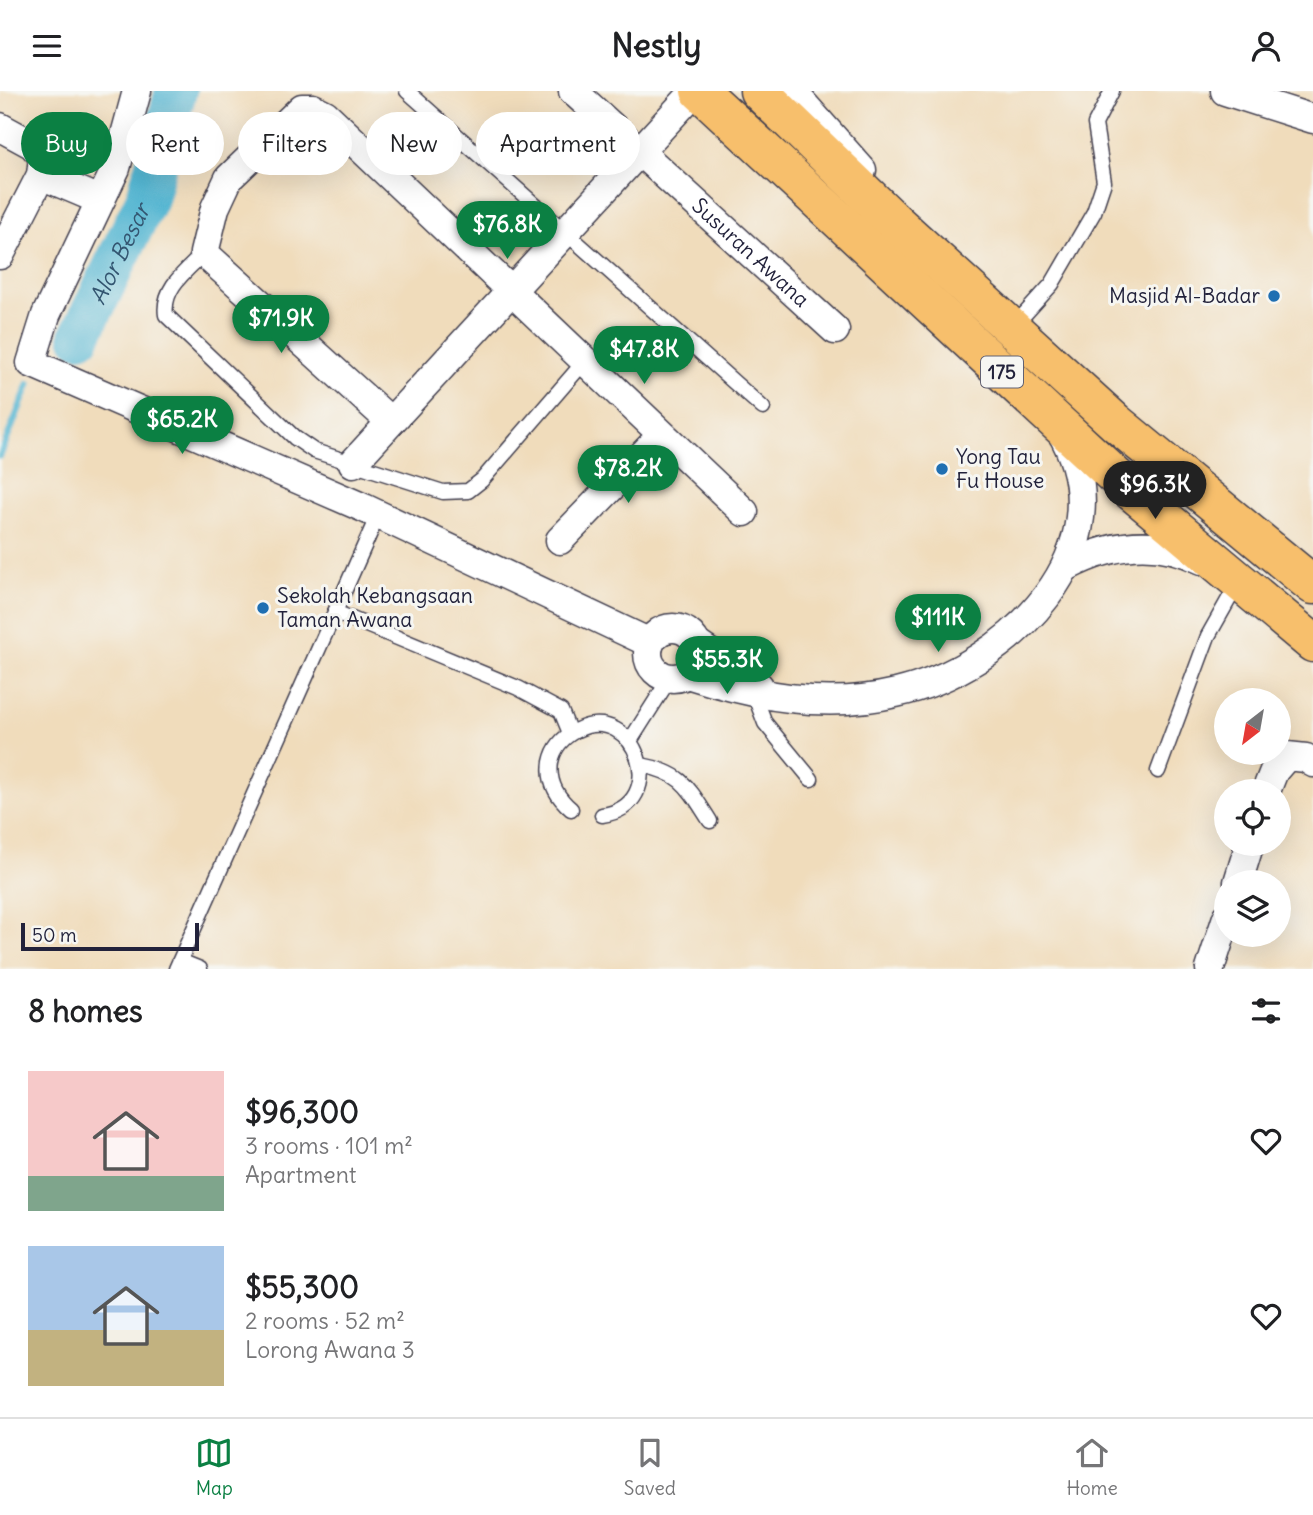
<!DOCTYPE html>
<html lang="en">
<head>
<meta charset="utf-8">
<style>
  :root { --surface:#fff; --page:#f6f6f6; --text:#202124; --muted:#757577; --line:#e0e0e0; --accent:#0b8043 }
  body { margin:0; font-family:Delius,sans-serif; background:var(--page); color:var(--text); height:100vh; display:flex; flex-direction:column; font-size:26px; white-space:nowrap }
  * { box-sizing:border-box; margin:0 }
  p { font-size:23px; color:var(--muted) }
  .icon { flex:none; width:38px; height:38px; fill:none; stroke:currentColor; stroke-width:2; stroke-linecap:round; stroke-linejoin:round }
  .map { position:relative; height:878px; overflow:hidden }
  .sheet { display:flex; flex-direction:column; background:var(--surface); flex:1 }
  .sheet>* { flex:none }
  .hud { position:absolute; left:21px; top:21px; width:700px; height:63px; display:flex; gap:14px }
  .needle { width:46px; rotate:211deg }
  .controls { position:absolute; left:1214px; top:597px; display:grid; gap:14px }
  .controls a { display:grid; place-items:center; width:77px; height:77px; border-radius:50%; background:var(--surface); box-shadow:0 7px 28px #0002; font-size:35px }
  .scale { position:absolute; left:21px; bottom:18px; width:178px; box-sizing:border-box; padding-left:7px; border:4px solid #22223b; border-top:0; font-size:19px; line-height:24px; white-space:nowrap; color:#22223b; -webkit-text-stroke:5px #f6f6f2; paint-order:stroke }
  .price { position:absolute; translate:-50% -60px; padding:0 16px; border-radius:24px; background:var(--accent); color:#fff; font-size:23px; line-height:46px; filter:drop-shadow(0 2px 4px #0008) }
  .price::after { content:''; position:absolute; left:50%; top:42px; width:21px; height:16px; margin-left:-10px; background:inherit; clip-path:polygon(0 0,100% 0,50% 100%) }
  .price.active { background:#222; color:#fff }
  ul { padding:0; list-style:none }
  li { display:flex; align-items:center; gap:21px; height:175px; padding:0 28px }
  li span { display:grid; place-items:center; flex:none; width:196px; height:140px; border-radius:0px; color:#555 }
  li>.icon { margin-inline-start:auto }
  span .icon { width:84px; height:84px; fill:#fffc; stroke-width:1 }
  li b { font-size:30px }
  h2 { display:flex; justify-content:space-between; align-items:center; height:84px; padding:0 28px; font-size:30px }
  .tag { padding:0 24px; border-radius:32px; background:var(--surface); box-shadow:0 7px 28px #0002; font-size:24px; line-height:63px }
  .tag.active { background:var(--accent); color:#fff }
  header { display:flex; justify-content:space-between; align-items:center; height:91px; padding:0 28px; background:var(--surface); font-size:32px; font-weight:700 }
  .menu { display:flex; justify-content:space-around; align-items:center; height:98px; border-top:2px solid var(--line); background:var(--surface); font-size:19px; color:var(--muted) }
  .menu a { display:grid; justify-items:center; gap:4px }
  .menu .active { color:var(--accent) }
  .map>svg:first-child { display:block }
</style>
</head>
<body>
<header><svg class="icon" aria-label="menu" viewBox="0 0 24 24"><path d="M4 6h16M4 12h16M4 18h16"/></svg>Nestly<svg class="icon" aria-label="person" viewBox="0 0 24 24"><circle cx="12" cy="8" r="4"/><path d="M4 21q1-7 8-7t8 7"/></svg></header>
<div class="map">
<svg width="1313" height="878" viewBox="0 0 1313 878">
  <rect width="100%" height="100%" fill="#f6f6f2"/>
  <filter id="ink" filterUnits="userSpaceOnUse"><feTurbulence type="fractalNoise" baseFrequency=".0143" numOctaves="2"/><feDisplacementMap in="SourceGraphic" scale="14" xChannelSelector="R" yChannelSelector="G"/><feConvolveMatrix kernelMatrix="1 2 1 2 8 2 1 2 1" color-interpolation-filters="sRGB"/></filter>
  <filter id="wash" filterUnits="userSpaceOnUse"><feTurbulence type="fractalNoise" baseFrequency=".00686" numOctaves="4" result="noise"/><feDisplacementMap in="SourceGraphic" scale="28" xChannelSelector="R" yChannelSelector="G"/><feGaussianBlur stdDeviation="1.57" result="paint"/><feColorMatrix in="noise" values="0 0 0 0 0 0 0 0 0 0 0 0 0 0 0 0 0 1.4 0 .05"/><feComposite in="paint" operator="in"/></filter>
  <g filter="url(#wash)">
    <rect width="100%" height="100%" fill="#f0dcbb"/>
    <g fill="none" stroke-linecap="round" stroke-linejoin="round">
      <!-- stream -->
      <path stroke="#52b5d1" stroke-width="7" d="M0,365L29,293"/>
      <!-- river -->
      <path stroke="#52b5d1" stroke-width="42" id="s1" d="M80,245L147,107L176,0"/>
    </g>
  </g>
  <g filter="url(#ink)">
    <g fill="none" stroke-linecap="round" stroke-linejoin="round">
      <!-- lane casing -->
      <g stroke="#413e4e" stroke-width="17">
        <g id="lane">
          <path d="M407,0L763,317"/>
          <path d="M204,162C186,180 162,197 166,224L295,347L314,360L443,401L468,400L482,389L584,271"/>
          <path d="M1013,236L1052,193L1094,121L1104,91L1095,33L1112,0"/>
          <path d="M335,521L378,424"/>
          <path d="M754,603L765,632L811,688"/>
          <path d="M630,650L670,587"/>
          <path d="M641,674C683,682 688,696 710,730"/>
          <path d="M1158,680L1208,545L1238,492"/>
          <path d="M571,718C557,706 548,690 551,671C554,656 563,646 577,639C636,610 672,714 602,724"/>
          <path d="M180,870L200,878"/>
          <path d="M176,878L335,521L518,597L561,620L570,642"/>
        </g>
      </g>
      <!-- street casing -->
      <g stroke="#413e4e" stroke-width="31">
        <g id="street">
          <path d="M137,0L116,77L46,224L31,272L364,417L650,552"/>
          <path id="s2" d="M573,0L835,239"/>
          <path d="M792,0L862,79"/>
          <path d="M1225,0L1313,28"/>
          <path d="M0,36L33,54L43,66L41,84L0,164"/>
          <path d="M41,84L100,109"/>
          <path d="M390,330L204,162L215,117L229,87L302,17H313L325,23L744,421"/>
          <path d="M353,372L695,0"/>
          <path d="M560,449L661,345"/>
          <path d="M1068,475C1112,452 1156,446 1202,469"/>
          <circle cx="673" cy="562" r="25"/>
          <path d="M697,553L759,595"/>
          <path d="M687,583C755,605 825,619 896,602C1007,577 1131,458 1060,339"/>
          <path d="M1266,700L1274,680L1287,665L1306,667L1313,672"/>
          <path d="M1238,791L1250,752"/>
          <path d="M1210,878L1227,826"/>
        </g>
      </g>
      <!-- highway casing -->
      <g stroke="#413e4e" stroke-width="41">
        <g id="highway">
          <path d="M700,0L1129,398L1313,552"/>
          <path d="M759,0L893,129L1115,331L1313,494"/>
        </g>
      </g>
      <!-- lane -->
      <use href="#lane" stroke="#fff" stroke-width="14"/>
      <!-- street -->
      <use href="#street" stroke="#fff" stroke-width="28"/>
      <!-- highway -->
      <use href="#highway" stroke="#f7bf6c" stroke-width="38"/>
    </g>
  </g>
  <!-- markers -->
  <g fill="#1f6fb2" stroke="#f6f6f2" stroke-width="2.5">
    <circle cx="1274" cy="205" r="7"/>
    <circle cx="942" cy="378" r="7"/>
    <circle cx="263" cy="517" r="7"/>
  </g>
  <g text-anchor="middle" stroke-width="6" stroke-linejoin="round" paint-order="stroke">
    <!-- shield labels -->
    <rect fill="#f6f6f2" stroke="#626272" stroke-width="2" x="981" y="265.5" width="42" height="31" rx="5"/>
    <g font-size="19" font-weight="bold" fill="#22223b">
      <text x="1002" y="288">175</text>
    </g>
    <!-- street labels -->
    <g font-size="21" fill="#22223b" stroke="#f6f6f2">
      <text dy="7" stroke="none"><textPath href="#s2" startOffset="240">Susuran Awana</textPath></text>
    </g>
    <!-- poi labels -->
    <g font-size="21" fill="#22223b" stroke="#f6f6f2" text-anchor="start">
      <text x="1260" y="212" text-anchor="end">Masjid Al-Badar</text>
      <text x="956" y="373">Yong Tau<tspan x="956" dy="24">Fu House</tspan></text>
      <text x="277" y="512">Sekolah Kebangsaan<tspan x="277" dy="24">Taman Awana</tspan></text>
    </g>
    <!-- water labels -->
    <g font-size="23" font-style="italic" fill="#335570" stroke="#f6f6f2">
      <text dy="8" stroke="none"><textPath href="#s1" startOffset="91">Alor Besar</textPath></text>
    </g>
  </g>
</svg>
<div class="controls">
<a><svg class="needle" viewBox="-14 -14 28 28"><path d="M0-13l5 13h-10z" fill="#e53935"/><path d="M0 13l5-13h-10z" fill="#757577"/></svg></a>
<a><svg class="icon" aria-label="locate" viewBox="0 0 24 24"><circle cx="12" cy="12" r="6"/><path d="M12 2v4M12 18v4M2 12h4M18 12h4"/></svg></a>
<a><svg class="icon" aria-label="layers" viewBox="0 0 24 24"><path d="M12 4l9 5-9 5-9-5zM3 14l9 5 9-5"/></svg></a>
</div>
<div class="scale">50 m</div>
<b class="price" style="left:507px;top:170px">$76.8K</b>
<b class="price" style="left:281px;top:264px">$71.9K</b>
<b class="price" style="left:644px;top:295px">$47.8K</b>
<b class="price" style="left:182px;top:365px">$65.2K</b>
<b class="price" style="left:628px;top:414px">$78.2K</b>
<b class="price active" style="left:1155px;top:430px">$96.3K</b>
<b class="price" style="left:938px;top:563px">$111K</b>
<b class="price" style="left:727px;top:605px">$55.3K</b>
<div class="hud">
<a class="tag active">Buy</a>
<a class="tag">Rent</a>
<a class="tag">Filters</a>
<a class="tag">New</a>
<a class="tag">Apartment</a>
</div>
</div>
<section class="sheet">
<h2>8 homes<svg class="icon" aria-label="filters" viewBox="0 0 24 24"><path d="M4 7h16M4 17h16"/><circle cx="9" cy="7" r="2"/><circle cx="15" cy="17" r="2"/></svg></h2>
<ul>
<li><span style="background:linear-gradient(#f6c9c9 75%,#7fa58c 0)"><svg class="icon" aria-label="home" viewBox="0 0 24 24"><path d="M3 11l9-7 9 7M6 9v11h12V9"/></svg></span><div><b>$96,300</b><p>3 rooms · 101 m²</p><p>Apartment</p></div><svg class="icon" aria-label="heart" viewBox="0 0 24 24"><path d="M12 20l-8-8c-3-5 5-10 8-4 3-6 11-1 8 4z"/></svg></li>
<li><span style="background:linear-gradient(#a9c7e8 60%,#c2b280 0)"><svg class="icon" aria-label="home" viewBox="0 0 24 24"><path d="M3 11l9-7 9 7M6 9v11h12V9"/></svg></span><div><b>$55,300</b><p>2 rooms · 52 m²</p><p>Lorong Awana 3</p></div><svg class="icon" aria-label="heart" viewBox="0 0 24 24"><path d="M12 20l-8-8c-3-5 5-10 8-4 3-6 11-1 8 4z"/></svg></li>
</ul>
</section>
<nav class="menu">
<a class="active"><svg class="icon" aria-label="map" viewBox="0 0 24 24"><path d="M3 6l6-2 6 2 6-2v14l-6 2-6-2-6 2zM9 4v14M15 6v14"/></svg>Map</a>
<a><svg class="icon" aria-label="saved" viewBox="0 0 24 24"><path d="M7 4h10v16l-5-4-5 4z"/></svg>Saved</a>
<a><svg class="icon" aria-label="home" viewBox="0 0 24 24"><path d="M3 11l9-7 9 7M6 9v11h12V9"/></svg>Home</a>
</nav>
</body>
</html>
